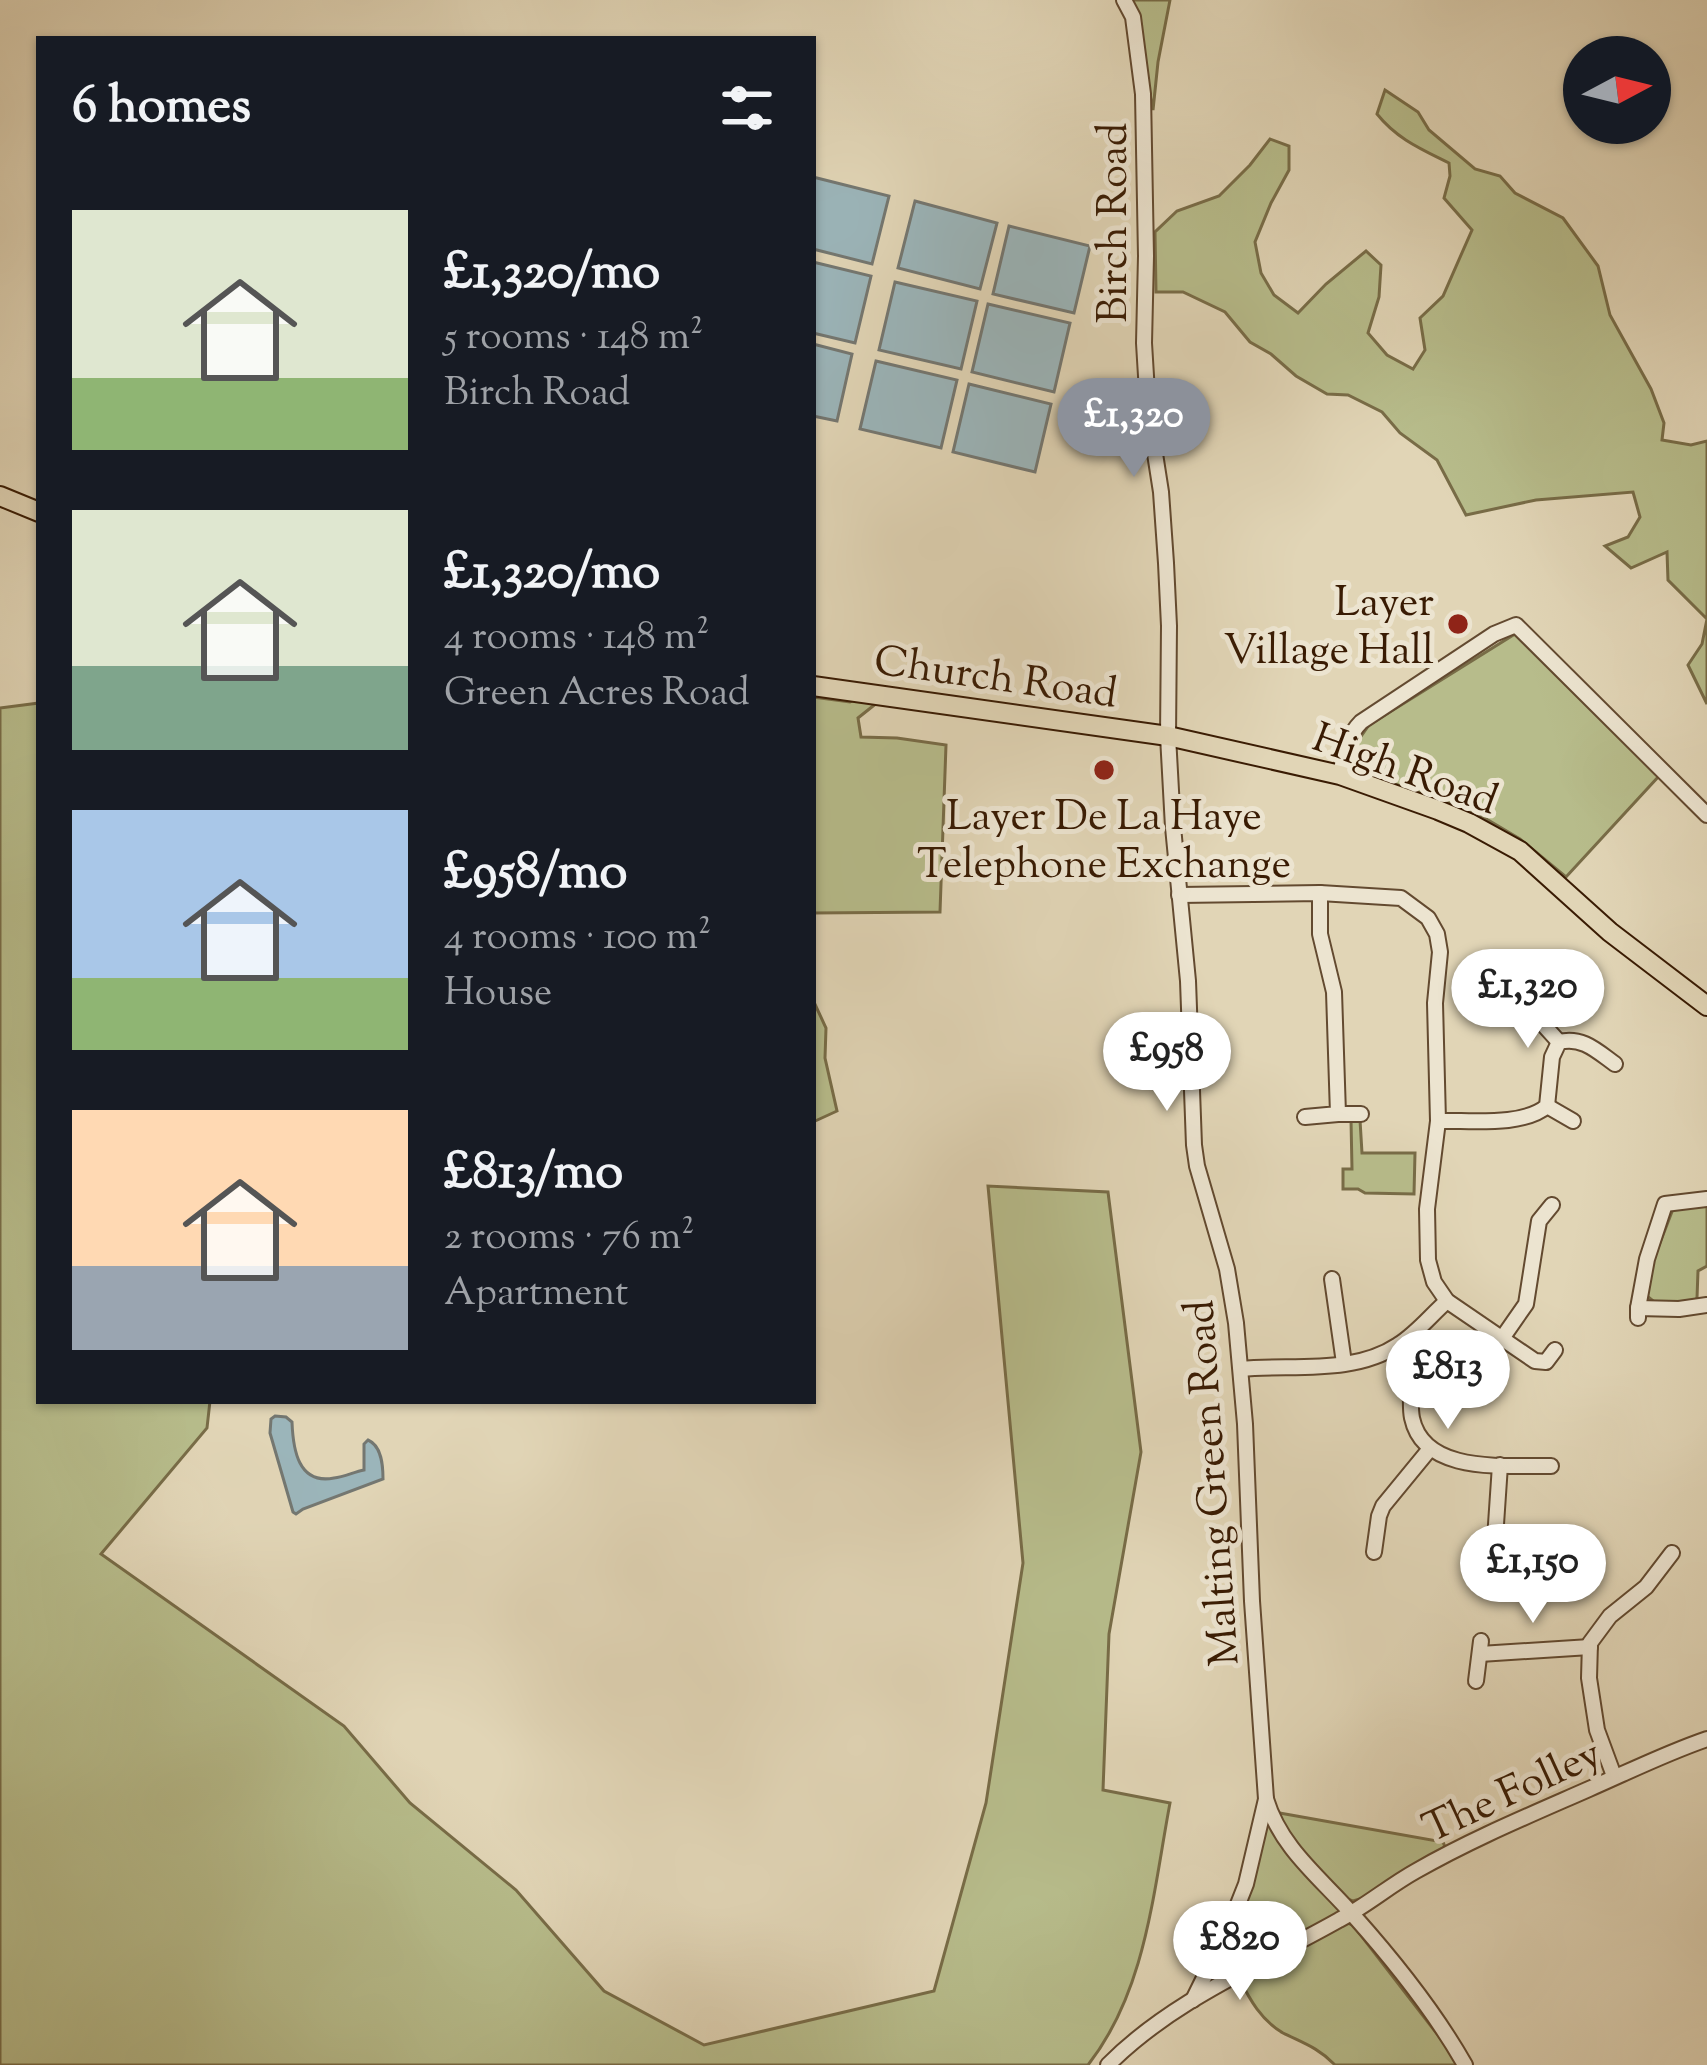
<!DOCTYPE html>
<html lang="en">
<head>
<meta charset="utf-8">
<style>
  :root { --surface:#171b24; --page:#242831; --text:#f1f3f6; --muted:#9ea1a6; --accent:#8c9099 }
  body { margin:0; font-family:"Sorts Mill Goudy",serif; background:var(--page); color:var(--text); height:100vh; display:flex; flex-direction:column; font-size:45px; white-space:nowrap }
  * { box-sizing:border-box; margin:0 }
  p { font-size:39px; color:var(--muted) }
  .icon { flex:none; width:66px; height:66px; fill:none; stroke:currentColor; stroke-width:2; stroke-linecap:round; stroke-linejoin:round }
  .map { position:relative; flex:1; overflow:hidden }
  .drawer { position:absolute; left:36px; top:36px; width:780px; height:1368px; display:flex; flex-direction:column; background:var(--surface); border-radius:0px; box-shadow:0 3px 9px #0004 }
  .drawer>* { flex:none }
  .needle { width:78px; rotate:83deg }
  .controls { position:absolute; left:1563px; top:36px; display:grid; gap:24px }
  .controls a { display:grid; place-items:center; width:108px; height:108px; border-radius:50%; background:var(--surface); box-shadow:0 3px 9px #0004; font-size:60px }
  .price { position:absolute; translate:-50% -102px; padding:0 27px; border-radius:42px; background:#fff; color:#222; font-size:39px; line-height:78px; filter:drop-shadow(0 3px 6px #0008) }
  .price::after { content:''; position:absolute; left:50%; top:72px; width:36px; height:27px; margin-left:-18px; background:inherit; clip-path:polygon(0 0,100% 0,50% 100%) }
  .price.active { background:var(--accent); color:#fff }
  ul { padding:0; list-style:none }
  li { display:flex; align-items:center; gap:36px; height:300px; padding:0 36px }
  li span { display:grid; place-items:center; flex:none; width:336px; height:240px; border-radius:0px; color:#555 }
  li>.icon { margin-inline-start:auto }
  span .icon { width:144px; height:144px; fill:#fffc; stroke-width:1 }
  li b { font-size:51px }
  h2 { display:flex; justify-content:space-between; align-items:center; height:144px; padding:0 36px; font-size:51px }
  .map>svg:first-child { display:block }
</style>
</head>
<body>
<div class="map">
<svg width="1707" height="2065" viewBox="0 0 1707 2065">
  <rect width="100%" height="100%" fill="#e1d5b6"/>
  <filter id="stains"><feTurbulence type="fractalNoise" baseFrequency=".00167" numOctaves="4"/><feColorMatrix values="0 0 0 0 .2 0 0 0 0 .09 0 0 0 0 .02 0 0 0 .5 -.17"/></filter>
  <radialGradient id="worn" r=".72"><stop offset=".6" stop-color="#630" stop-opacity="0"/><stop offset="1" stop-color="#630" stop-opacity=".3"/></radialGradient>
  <!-- green -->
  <g fill="#b7bc8b" stroke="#786c47" stroke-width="3">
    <path d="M1132,0H1170L1158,62L1153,110Z"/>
    <path d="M1385,90L1418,112L1429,130L1475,169L1500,176L1515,193L1563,218L1598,266L1610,315L1651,389L1664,423L1662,440L1691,445L1707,441V704L1688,665L1702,644L1707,619L1668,580L1667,552L1631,568L1605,546L1628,537L1640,517L1633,492L1536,500L1466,515L1437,460L1400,433L1382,412L1348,395L1327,394L1296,376L1271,354L1250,342L1225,312L1183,292H1156L1155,232L1177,211L1219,196L1250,165L1270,139L1289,146V170L1271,203L1255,242L1261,273L1274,295L1298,313L1326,284L1366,251L1381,265L1379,297L1368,333L1387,355L1413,369L1425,350L1420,318L1443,296L1472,230L1444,198L1450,176L1449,163C1421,149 1397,139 1377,114Z"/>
    <path d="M1515,634L1659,776L1566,877L1520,839L1473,811L1355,770L1351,764L1355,745L1369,725Z"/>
    <path d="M813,697L850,702L858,698L878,702L858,718L861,737L897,738L946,745L940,912L813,913Z"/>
    <path d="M39,703V1401H210L207,1428L101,1554L344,1726L410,1803L516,1890L604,1991L704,2045L934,1991L986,1803L1023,1563L988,1186L1108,1192L1141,1452L1109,1634L1103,1790L1170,1803C1153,1893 1146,1991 1088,2065H0V708Z"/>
    <path d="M813,1000L826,1028L825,1058L837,1111L813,1122Z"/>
    <path d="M1351,1120H1360L1362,1153H1415L1414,1194L1365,1193L1358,1189H1343V1169H1352Z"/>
    <path d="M1707,1202V1266L1698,1271L1697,1298L1694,1302L1658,1305L1647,1296L1653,1261L1673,1209Z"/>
    <path d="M1274,1812L1443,1842L1445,1847L1363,1898L1353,1901L1344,1898L1288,1839Z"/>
    <path d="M1267,1821L1275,1835L1341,1912L1201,1993Z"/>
    <path d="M1345,1922L1353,1925L1461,2065H1335C1319,2048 1303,2043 1283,2033C1261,2020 1250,2000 1239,1978Z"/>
  </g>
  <!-- water -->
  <g fill="#9bb5ba" stroke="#747771" stroke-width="3">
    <path d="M813,177L889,196L872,264L813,249Z"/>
    <path d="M915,201L997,223L980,289L898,268Z"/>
    <path d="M1009,226L1090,246L1074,313L993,294Z"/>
    <path d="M813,262L871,276L855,343L813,333Z"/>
    <path d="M895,282L977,301L961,369L879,350Z"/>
    <path d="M988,304L1070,323L1054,392L972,372Z"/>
    <path d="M813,344L852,354L837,421L813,416Z"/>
    <path d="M876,361L957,380L941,448L860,429Z"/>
    <path d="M969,384L1051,404L1035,472L953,452Z"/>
    <path d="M275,1416L286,1417L292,1422C293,1449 298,1485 334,1478C344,1477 354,1472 364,1470V1444L368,1440C382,1446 383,1466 383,1479L303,1509L296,1514L293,1512L270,1433L271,1419Z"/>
  </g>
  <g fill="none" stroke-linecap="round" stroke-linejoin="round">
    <!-- minor casing -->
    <g stroke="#634a30" stroke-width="18">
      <g id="minor">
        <path d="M1124,0L1133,17L1143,94L1146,256L1144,343L1148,409L1161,492L1166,563L1169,626L1168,736L1173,827L1188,981L1194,1145L1197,1166L1227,1269L1236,1323L1245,1424L1252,1601L1266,1799L1246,1884L1229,1927L1193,2000"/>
        <path d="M1340,775C1344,755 1346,737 1361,722L1494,634L1516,625L1707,815"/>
        <path d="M1179,895L1320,893L1401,898L1428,918L1437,934L1440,952L1435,1003L1438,1121L1427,1209L1428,1260L1434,1282L1447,1301L1535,1361L1546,1362L1555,1350"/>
        <path d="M1533,1006L1540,1021L1559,1042"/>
        <path d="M1547,1106L1573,1121"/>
        <path d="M1338,1114H1361"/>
        <path d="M1305,1117L1338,1114L1334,992L1320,934V893"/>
        <path d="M1438,1121C1469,1120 1523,1127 1547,1106L1552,1057L1559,1042C1582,1036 1597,1051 1615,1064"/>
        <path d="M1332,1279L1344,1363"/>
        <path d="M1638,1308L1647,1259L1665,1204L1707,1199"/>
        <path d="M1638,1318V1308L1679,1309L1707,1305"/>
        <path d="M1503,1337L1526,1304L1539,1221L1552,1205"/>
        <path d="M1399,1345C1403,1353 1409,1362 1410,1371C1413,1386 1409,1403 1412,1418C1424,1475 1506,1465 1551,1466"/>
        <path d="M1241,1369C1292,1364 1353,1375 1398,1345C1416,1334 1431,1315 1447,1301"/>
        <path d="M1374,1552L1379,1516L1383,1506L1429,1450"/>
        <path d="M1494,1554L1500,1465"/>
        <path d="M1480,1654L1590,1647"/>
        <path d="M1476,1681L1481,1641"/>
        <path d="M1614,1776L1597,1730L1589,1678L1590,1643L1610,1616L1646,1587L1672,1553"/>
        <path d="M1266,1799C1281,1849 1322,1879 1354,1916C1395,1962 1435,2012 1465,2065"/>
        <path d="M1108,2065C1171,2001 1261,1964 1339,1920C1366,1906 1389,1886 1416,1871C1472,1839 1530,1815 1589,1789C1628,1772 1666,1753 1707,1739"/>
      </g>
    </g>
    <!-- major casing -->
    <g stroke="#391b03" stroke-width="22">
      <g id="major">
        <path d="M0,496L39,512"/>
        <path d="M813,686L1168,736L1340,775L1438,810L1469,823L1520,851L1610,932L1707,1006"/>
      </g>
    </g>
    <!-- minor -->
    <use href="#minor" stroke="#ece4d0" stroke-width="14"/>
    <!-- major -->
    <use href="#major" stroke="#e1d5b6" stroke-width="18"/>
  </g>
  <!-- markers -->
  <g fill="#8f2418" stroke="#ece4d0" stroke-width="4.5">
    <circle cx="1458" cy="624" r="12"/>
    <circle cx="1104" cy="770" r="12"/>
  </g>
  <g text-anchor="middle" stroke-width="10" stroke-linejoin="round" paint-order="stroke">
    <!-- street labels -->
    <g font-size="42" fill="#391b03" stroke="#ece4d0">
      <text transform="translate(1111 223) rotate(-90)" y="15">Birch Road</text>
      <text transform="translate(996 675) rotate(8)" y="15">Church Road</text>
      <text transform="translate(1406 767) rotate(20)" y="15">High Road</text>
      <text transform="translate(1210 1483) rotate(-94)" y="15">Malting Green Road</text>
      <text transform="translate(1511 1789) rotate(-25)" y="15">The Folley</text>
    </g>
    <!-- poi labels -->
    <g font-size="42" fill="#391b03" stroke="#ece4d0" text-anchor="end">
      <text x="1434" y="615">Layer<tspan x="1434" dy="48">Village Hall</tspan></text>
      <text x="1104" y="829" text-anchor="middle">Layer De La Haye<tspan x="1104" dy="48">Telephone Exchange</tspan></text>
    </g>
  </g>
  <rect width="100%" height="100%" filter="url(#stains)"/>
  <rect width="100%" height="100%" fill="url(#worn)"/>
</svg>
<div class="controls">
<a><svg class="needle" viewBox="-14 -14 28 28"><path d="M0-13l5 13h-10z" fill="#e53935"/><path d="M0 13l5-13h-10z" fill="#9ea1a6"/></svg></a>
</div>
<b class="price active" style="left:1134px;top:480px">£1,320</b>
<b class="price" style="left:1528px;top:1051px">£1,320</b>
<b class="price" style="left:1167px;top:1114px">£958</b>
<b class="price" style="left:1448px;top:1432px">£813</b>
<b class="price" style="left:1533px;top:1626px">£1,150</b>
<b class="price" style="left:1240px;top:2003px">£820</b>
<section class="drawer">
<h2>6 homes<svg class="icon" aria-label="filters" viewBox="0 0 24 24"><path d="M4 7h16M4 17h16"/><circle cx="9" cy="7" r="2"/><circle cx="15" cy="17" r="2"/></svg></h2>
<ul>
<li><span style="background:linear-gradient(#dfe7d0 70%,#8fb573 0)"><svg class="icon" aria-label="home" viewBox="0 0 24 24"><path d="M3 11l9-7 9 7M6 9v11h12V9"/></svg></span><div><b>£1,320/mo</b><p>5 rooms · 148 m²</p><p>Birch Road</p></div></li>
<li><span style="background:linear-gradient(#dfe7d0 65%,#7fa58c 0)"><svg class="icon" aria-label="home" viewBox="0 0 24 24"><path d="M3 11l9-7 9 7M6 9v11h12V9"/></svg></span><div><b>£1,320/mo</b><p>4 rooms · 148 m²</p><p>Green Acres Road</p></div></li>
<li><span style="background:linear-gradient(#a9c7e8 70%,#8fb573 0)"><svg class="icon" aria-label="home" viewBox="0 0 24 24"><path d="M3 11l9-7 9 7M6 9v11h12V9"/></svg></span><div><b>£958/mo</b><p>4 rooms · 100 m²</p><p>House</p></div></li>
<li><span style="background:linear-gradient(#ffd9b3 65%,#9aa5b1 0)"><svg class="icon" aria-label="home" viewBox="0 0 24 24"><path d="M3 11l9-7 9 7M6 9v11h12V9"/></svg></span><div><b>£813/mo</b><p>2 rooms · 76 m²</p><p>Apartment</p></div></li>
</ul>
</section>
</div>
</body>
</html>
